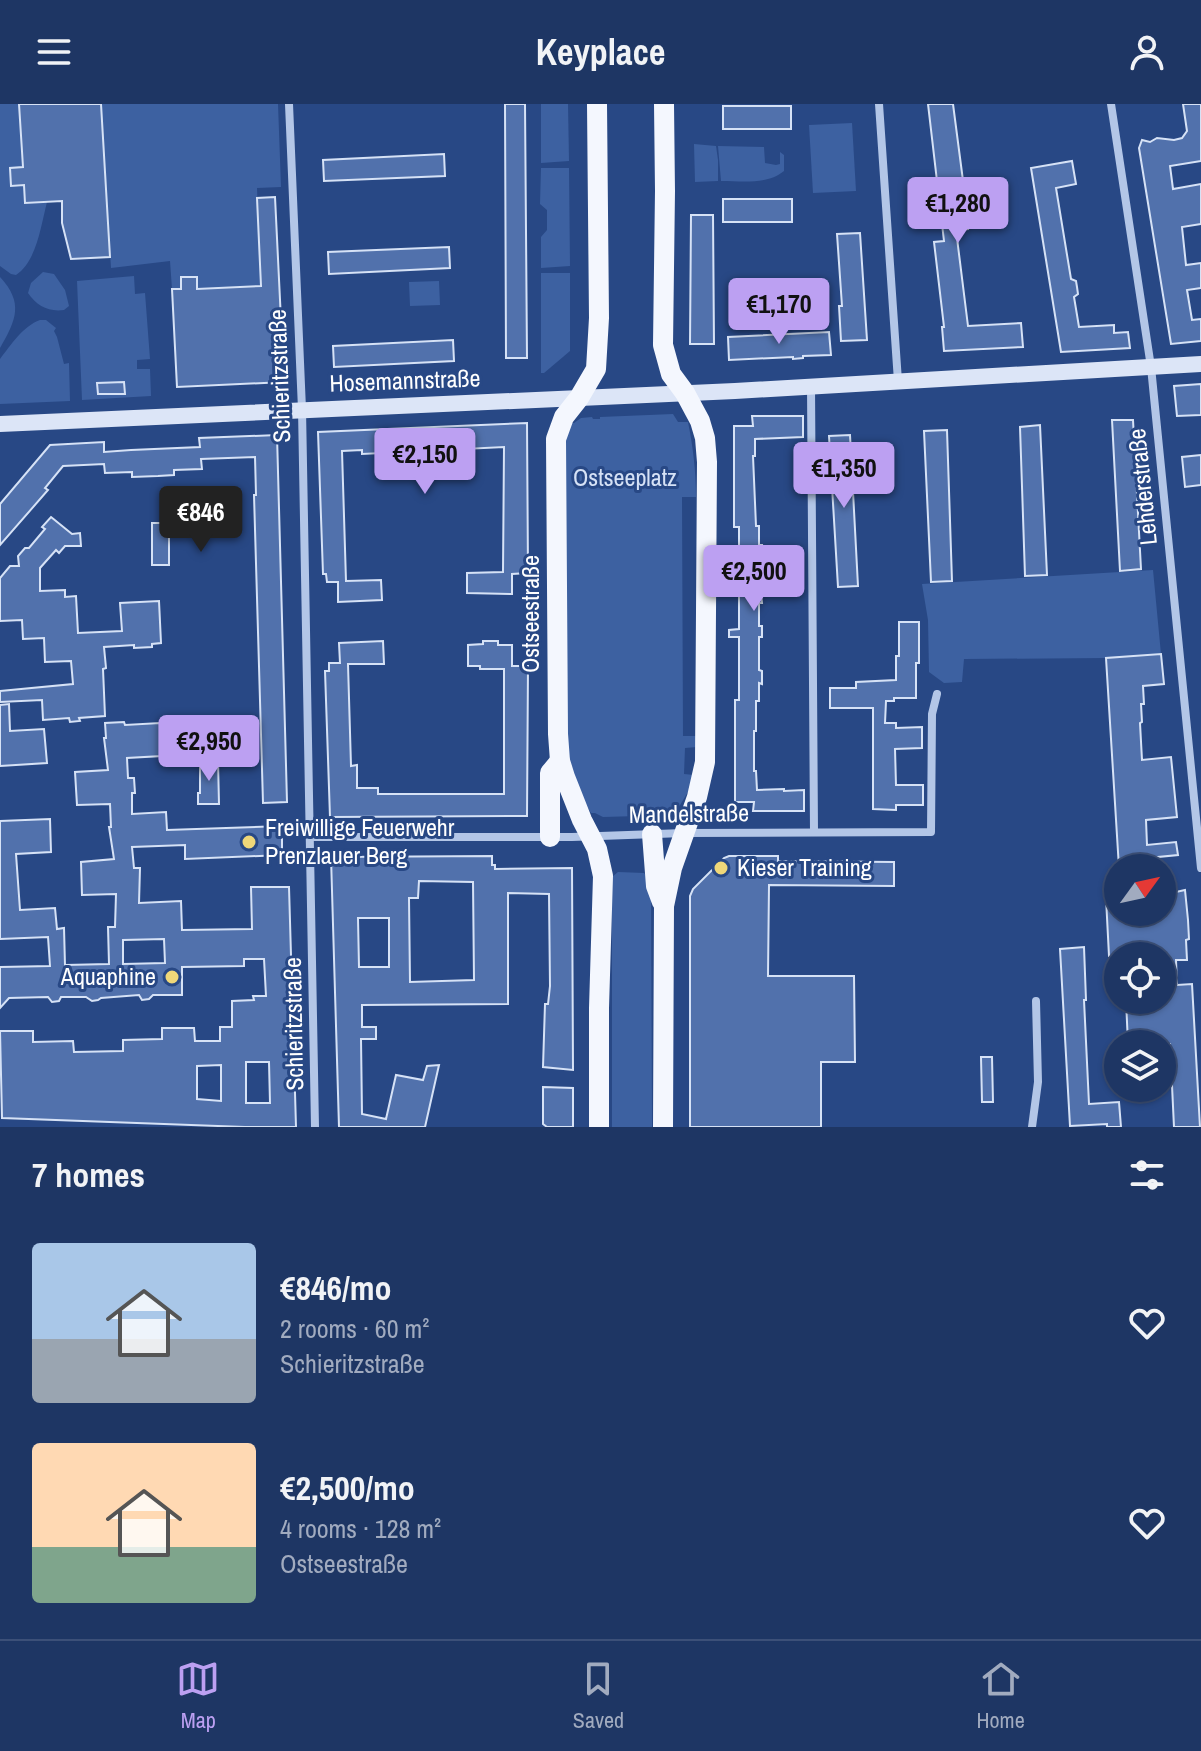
<!DOCTYPE html>
<html lang="en">
<head>
<meta charset="utf-8">
<style>
  :root { --surface:#1e3664; --page:#263e6a; --text:#f1f3f6; --muted:#a1abbf; --line:#3c5078; --accent:#bca0f2 }
  body { margin:0; font-family:"Archivo Narrow",sans-serif; background:var(--page); color:var(--text); height:100vh; display:flex; flex-direction:column; font-size:30px; white-space:nowrap }
  * { box-sizing:border-box; margin:0 }
  p { font-size:26px; color:var(--muted) }
  .icon { flex:none; width:44px; height:44px; fill:none; stroke:currentColor; stroke-width:2; stroke-linecap:round; stroke-linejoin:round }
  .map { position:relative; height:1023px; overflow:hidden }
  .side { display:flex; flex-direction:column; background:var(--surface); flex:1 }
  .side>* { flex:none }
  .needle { width:52px; rotate:57deg }
  .buttons { position:absolute; left:1104px; top:750px; display:grid; gap:16px }
  .buttons a { display:grid; place-items:center; width:72px; height:72px; border-radius:50%; background:var(--surface); box-shadow:0 2px 6px #0004,0 0 0 2px var(--line); font-size:40px }
  .price { position:absolute; translate:-50% -68px; padding:0 18px; border-radius:8px; background:var(--accent); color:#111; font-size:26px; line-height:52px; filter:drop-shadow(0 2px 4px #0008) }
  .price::after { content:''; position:absolute; left:50%; top:48px; width:24px; height:18px; margin-left:-12px; background:inherit; clip-path:polygon(0 0,100% 0,50% 100%) }
  .price.current { background:#222; color:#fff }
  ul { padding:0; list-style:none }
  li { display:flex; align-items:center; gap:24px; height:200px; padding:0 32px }
  li span { display:grid; place-items:center; flex:none; width:224px; height:160px; border-radius:8px; color:#555 }
  li>.icon { margin-inline-start:auto }
  span .icon { width:96px; height:96px; fill:#fffc; stroke-width:1 }
  li b { font-size:34px }
  h2 { display:flex; justify-content:space-between; align-items:center; height:96px; padding:0 32px; font-size:34px }
  header { display:flex; justify-content:space-between; align-items:center; height:104px; padding:0 32px; background:var(--surface); font-size:36px; font-weight:800 }
  .tabs { display:flex; justify-content:space-around; align-items:center; height:112px; border-top:2px solid var(--line); background:var(--surface); font-size:22px; color:var(--muted) }
  .tabs a { display:grid; justify-items:center; gap:4px }
  .tabs .current { color:var(--accent) }
  .map>svg:first-child { display:block }
</style>
</head>
<body>
<header><svg class="icon" aria-label="menu" viewBox="0 0 24 24"><path d="M4 6h16M4 12h16M4 18h16"/></svg>Keyplace<svg class="icon" aria-label="person" viewBox="0 0 24 24"><circle cx="12" cy="8" r="4"/><path d="M4 21q1-7 8-7t8 7"/></svg></header>
<div class="map">
<svg width="1201" height="1023" viewBox="0 0 1201 1023">
  <rect width="100%" height="100%" fill="#284885"/>
  <!-- green -->
  <g fill="#3d61a1">
    <path d="M0,0H19L23,63L10,64L24,81L25,99L47,98C41,121 37,157 16,171L11,170L0,162Z"/>
    <path d="M101,0H278L281,83L257,84L261,182L197,185L196,173H181V185H172L170,157L111,164Z"/>
    <path d="M541,0H568L569,57L541,59Z"/>
    <path d="M852,19L856,87L813,89L809,21Z"/>
    <path d="M694,40L716,42L718,56V77L695,78Z"/>
    <path d="M718,42L764,43L765,59L776,61L780,60V48L784,51V67C767,81 742,77 721,77Z"/>
    <path d="M541,64H569L570,162L541,164V133L547,126V106L540,100Z"/>
    <path d="M43,168L54,170L65,186L69,202L64,206C48,208 37,202 28,189L31,179Z"/>
    <path d="M541,169H570V247L544,269H541Z"/>
    <path d="M134,172L135,190L145,189L150,255L137,256V265H150L151,292L82,296L77,177Z"/>
    <path d="M0,173C24,199 16,216 0,244Z"/>
    <path d="M439,177L440,201L410,202L409,178Z"/>
    <path d="M40,216H46L56,224L54,227L57,233L64,260L69,259L70,297L0,300V255C11,241 23,222 40,216Z"/>
    <path d="M673,310L678,318H688C693,343 696,367 696,393H682L683,632H697V643L685,644L684,670L694,671L691,683L674,711L603,713L595,709H591L578,687L567,650L564,350L567,329L570,319H574L581,314L592,313L593,315H600V313Z"/>
    <path d="M1153,466L1161,550L1106,554L964,555L962,578L944,579L929,568L928,516L922,480Z"/>
    <path d="M618,768L644,769L651,776L652,1023H612V773Z"/>
  </g>
  <!-- building -->
  <g fill="#5171ac" stroke="#d6e2f6" stroke-width="2" fill-rule="evenodd">
    <path d="M19,0H101L110,153L71,155L62,119V97L25,99L24,81L11,82L10,64L23,63Z"/>
    <path d="M505,0H525L527,254H506Z"/>
    <path d="M928,0H953L968,115L967,116L968,125L956,126L968,222L1021,219L1023,243L944,247L942,223H944L934,138L944,137Z"/>
    <path d="M1183,0H1201V57L1170,62L1173,85L1201,80V120L1182,123L1186,161L1201,159V184L1187,186L1192,216L1201,215V237L1171,240L1139,44L1142,36L1150,38L1157,34L1174,36L1182,34L1187,27Z"/>
    <rect x="723" y="2" width="68" height="23"/>
    <path d="M444,50L445,72L324,77L323,56Z"/>
    <path d="M1072,57L1076,80L1056,84L1071,175L1076,177L1077,183L1078,190L1074,193L1079,223L1114,221V229L1128,228L1130,244L1061,248L1031,64Z"/>
    <path d="M275,93L284,278L177,283L172,185H181V173H197V185L261,182L257,94Z"/>
    <rect x="723" y="95" width="69" height="23"/>
    <path d="M691,111H713L714,240H690Z"/>
    <path d="M860,129L867,236L841,237L839,202H842L837,130Z"/>
    <path d="M449,143L450,164L329,170L328,148Z"/>
    <path d="M829,228L831,251L803,252V254L793,255V253L729,256L728,233Z"/>
    <path d="M453,236L454,257L334,263L333,242Z"/>
    <path d="M124,278L125,290H98L97,279Z"/>
    <path d="M1201,280V311L1177,312L1174,282Z"/>
    <path d="M752,312H803V333L755,335V352H753L756,422H759V441H762L759,469L762,499H759V522H762V533H759V566L762,567V580L759,579V597H756V627H754V667H756L757,686L784,685V687L804,686V707H753L754,698H735V596H739V533H729V526L739,525V423H734V322H753Z"/>
    <path d="M1112,316H1133L1141,465L1120,467Z"/>
    <path d="M527,319L528,469L512,470V490L467,489V469L503,468L504,343L362,350V346L342,347L346,477L381,476L382,496L338,498V478H327L326,470H323L318,328Z"/>
    <path d="M1040,321L1047,471L1025,472L1020,323Z"/>
    <path d="M947,326L952,477L931,478L924,327Z"/>
    <path d="M277,331L287,698L263,699L254,391H256L255,353L201,355L202,365L174,366V371L158,372L132,373V368L105,369L104,360L63,362L45,384L48,386L0,441V400L50,341L104,338V348L131,346L200,343L199,334Z"/>
    <path d="M850,331L858,482L838,483L829,332Z"/>
    <path d="M1201,351V381L1185,383L1182,353Z"/>
    <path d="M51,413L72,430L80,429L81,442H65L59,449L56,446L40,464V487L65,486V493L76,492L78,529L122,527L120,499L159,497L161,539L152,540V543L134,544V541L104,543L106,564L103,565L105,612L79,614L80,617L70,618L69,614L43,616L42,596L0,598V587L73,580L71,557L45,558L44,534L23,535L22,516L0,517V474L10,462H19L18,452L25,444H29L45,425L42,423Z"/>
    <rect x="152" y="419" width="17" height="42"/>
    <path d="M899,518H919V559H916V594H894V597H886L885,619H896V624L922,623V644L895,645L896,681H923V701H896V706L873,705V604H830V584H856V578L896,576V552H899Z"/>
    <path d="M383,537L384,560H348L351,662L357,661V684H378V690H504V565H480V562H468V541L483,540V537H498V541H512V562H528L527,712L330,713L325,567H329V559H340L339,539Z"/>
    <path d="M1161,550L1164,580L1143,582L1144,600H1141L1142,618L1140,619L1142,656L1171,653L1177,713L1146,716L1147,741L1176,738L1178,751L1148,754V764H1119L1106,554Z"/>
    <path d="M9,600L10,627L44,625L47,659L0,662V601Z"/>
    <path d="M124,618L125,621L160,619L162,652L127,654L128,674H134L135,689H132V710L166,708L167,726L282,722V751L185,755V741L132,743L134,764H140L139,799L181,797L182,826L252,825L251,783H289L296,1023H245L2,1014L0,927H33V938L73,937L74,948L123,947V936L162,935V924H194L195,937H220V923H232V897L254,896L253,892H266L264,855H244V862L182,863V891H153L149,895L142,896L139,891L101,894L98,896L92,897L86,893H61L59,897L52,898L48,893L9,894L0,904V863L50,862L48,833L0,835V717L50,715L51,748L16,750L20,806L55,804L57,825L64,824L65,861L109,860L108,823H115L116,790L82,791L81,758L114,755L109,723H111L110,700L77,701L75,668L108,666L104,634H106L105,619ZM164,835L165,859L123,860V836ZM246,958H269L270,999H246ZM221,961V997L197,995V962Z"/>
    <path d="M218,657L219,700H198V689H200V658Z"/>
    <path d="M492,752V761H495V765L572,764L573,966L543,963L545,900H548L550,882L549,790L508,789V900L362,901V923H376V935H361L362,1010L386,1015L396,971L423,976L427,962L439,961L425,1023H339L331,753ZM419,777L473,778L474,876L410,878L409,794H418ZM358,814H389V863H359Z"/>
    <path d="M729,752H778V757L894,758V782L769,781L768,872H854L855,958H821V1023H690V792L693,785L724,754Z"/>
    <path d="M1185,786L1188,816L1189,835L1186,836L1187,856H1176L1177,881L1192,880L1200,1023H1174L1170,940H1128L1126,896H1162V852H1109L1106,794L1116,793L1117,808H1162V791Z"/>
    <path d="M1084,843L1086,896H1084L1089,1000L1119,998L1121,1023H1107V1020L1070,1022L1060,845Z"/>
    <path d="M981,953H992L993,998H982Z"/>
    <path d="M543,983L573,984V1023H547L543,1020Z"/>
  </g>
  <g fill="none" stroke-linecap="round" stroke-linejoin="round">
    <!-- street -->
    <g stroke="#b3c6e7" stroke-width="8">
      <path d="M289,0L302,305L315,1023"/>
      <path d="M879,0L898,277"/>
      <path d="M1111,0L1151,263L1201,764"/>
      <path d="M811,282L814,728"/>
      <path d="M310,733H572L684,729L931,728L932,610L937,590"/>
      <path d="M1032,1023L1038,978L1036,897"/>
    </g>
    <!-- secondary -->
    <path stroke="#dce5f7" stroke-width="16" d="M0,320L735,287L1201,260"/>
    <!-- primary -->
    <g stroke="#f4f7fe" stroke-width="20">
      <path d="M597,0L599,214L596,265L579,294L564,313L556,335L558,630L560,657L565,673L582,716L597,745L603,772L599,904V1023"/>
      <path d="M652,730L656,782L662,798"/>
      <path d="M550,733V669L560,657"/>
      <path d="M663,1023L664,802L672,764L697,693L705,658L707,358L705,334L700,317L685,289L671,270L663,241L665,87L664,0"/>
    </g>
  </g>
  <!-- markers -->
  <g fill="#efd779" stroke="#284885" stroke-width="3">
    <circle cx="249" cy="738" r="8"/>
    <circle cx="721" cy="764" r="8"/>
    <circle cx="172" cy="873" r="8"/>
  </g>
  <g text-anchor="middle" stroke-width="6" stroke-linejoin="round" paint-order="stroke">
    <!-- street labels -->
    <g font-size="24" fill="#fff" stroke="#284885">
      <text transform="translate(280 272) rotate(-92)" y="8">Schieritzstraße</text>
      <text transform="translate(405 277) rotate(-2)" y="8">Hosemannstraße</text>
      <text transform="translate(1143 383) rotate(-96)" y="8">Lehderstraße</text>
      <text transform="translate(531 510) rotate(-90)" y="8">Ostseestraße</text>
      <text transform="translate(689 710) rotate(-1)" y="8">Mandelstraße</text>
      <text transform="translate(294 920) rotate(-91)" y="8">Schieritzstraße</text>
    </g>
    <!-- park labels -->
    <g font-size="24" fill="#d6e2f6" stroke="#284885">
      <text x="625" y="382">Ostseeplatz</text>
    </g>
    <!-- poi labels -->
    <g font-size="24" fill="#fff" stroke="#284885" text-anchor="start">
      <text x="265" y="732">Freiwillige Feuerwehr<tspan x="265" dy="28">Prenzlauer Berg</tspan></text>
      <text x="737" y="772">Kieser Training</text>
      <text x="156" y="881" text-anchor="end">Aquaphine</text>
    </g>
  </g>
</svg>
<div class="buttons">
<a><svg class="needle" viewBox="-14 -14 28 28"><path d="M0-13l5 13h-10z" fill="#e53935"/><path d="M0 13l5-13h-10z" fill="#a1abbf"/></svg></a>
<a><svg class="icon" aria-label="locate" viewBox="0 0 24 24"><circle cx="12" cy="12" r="6"/><path d="M12 2v4M12 18v4M2 12h4M18 12h4"/></svg></a>
<a><svg class="icon" aria-label="layers" viewBox="0 0 24 24"><path d="M12 4l9 5-9 5-9-5zM3 14l9 5 9-5"/></svg></a>
</div>
<b class="price" style="left:958px;top:141px">€1,280</b>
<b class="price" style="left:779px;top:242px">€1,170</b>
<b class="price" style="left:425px;top:392px">€2,150</b>
<b class="price" style="left:844px;top:406px">€1,350</b>
<b class="price current" style="left:201px;top:450px">€846</b>
<b class="price" style="left:754px;top:509px">€2,500</b>
<b class="price" style="left:209px;top:679px">€2,950</b>
</div>
<section class="side">
<h2>7 homes<svg class="icon" aria-label="filters" viewBox="0 0 24 24"><path d="M4 7h16M4 17h16"/><circle cx="9" cy="7" r="2"/><circle cx="15" cy="17" r="2"/></svg></h2>
<ul>
<li><span style="background:linear-gradient(#a9c7e8 60%,#9aa5b1 0)"><svg class="icon" aria-label="home" viewBox="0 0 24 24"><path d="M3 11l9-7 9 7M6 9v11h12V9"/></svg></span><div><b>€846/mo</b><p>2 rooms · 60 m²</p><p>Schieritzstraße</p></div><svg class="icon" aria-label="heart" viewBox="0 0 24 24"><path d="M12 20l-8-8c-3-5 5-10 8-4 3-6 11-1 8 4z"/></svg></li>
<li><span style="background:linear-gradient(#ffd9b3 65%,#7fa58c 0)"><svg class="icon" aria-label="home" viewBox="0 0 24 24"><path d="M3 11l9-7 9 7M6 9v11h12V9"/></svg></span><div><b>€2,500/mo</b><p>4 rooms · 128 m²</p><p>Ostseestraße</p></div><svg class="icon" aria-label="heart" viewBox="0 0 24 24"><path d="M12 20l-8-8c-3-5 5-10 8-4 3-6 11-1 8 4z"/></svg></li>
</ul>
</section>
<nav class="tabs">
<a class="current"><svg class="icon" aria-label="map" viewBox="0 0 24 24"><path d="M3 6l6-2 6 2 6-2v14l-6 2-6-2-6 2zM9 4v14M15 6v14"/></svg>Map</a>
<a><svg class="icon" aria-label="saved" viewBox="0 0 24 24"><path d="M7 4h10v16l-5-4-5 4z"/></svg>Saved</a>
<a><svg class="icon" aria-label="home" viewBox="0 0 24 24"><path d="M3 11l9-7 9 7M6 9v11h12V9"/></svg>Home</a>
</nav>
</body>
</html>
